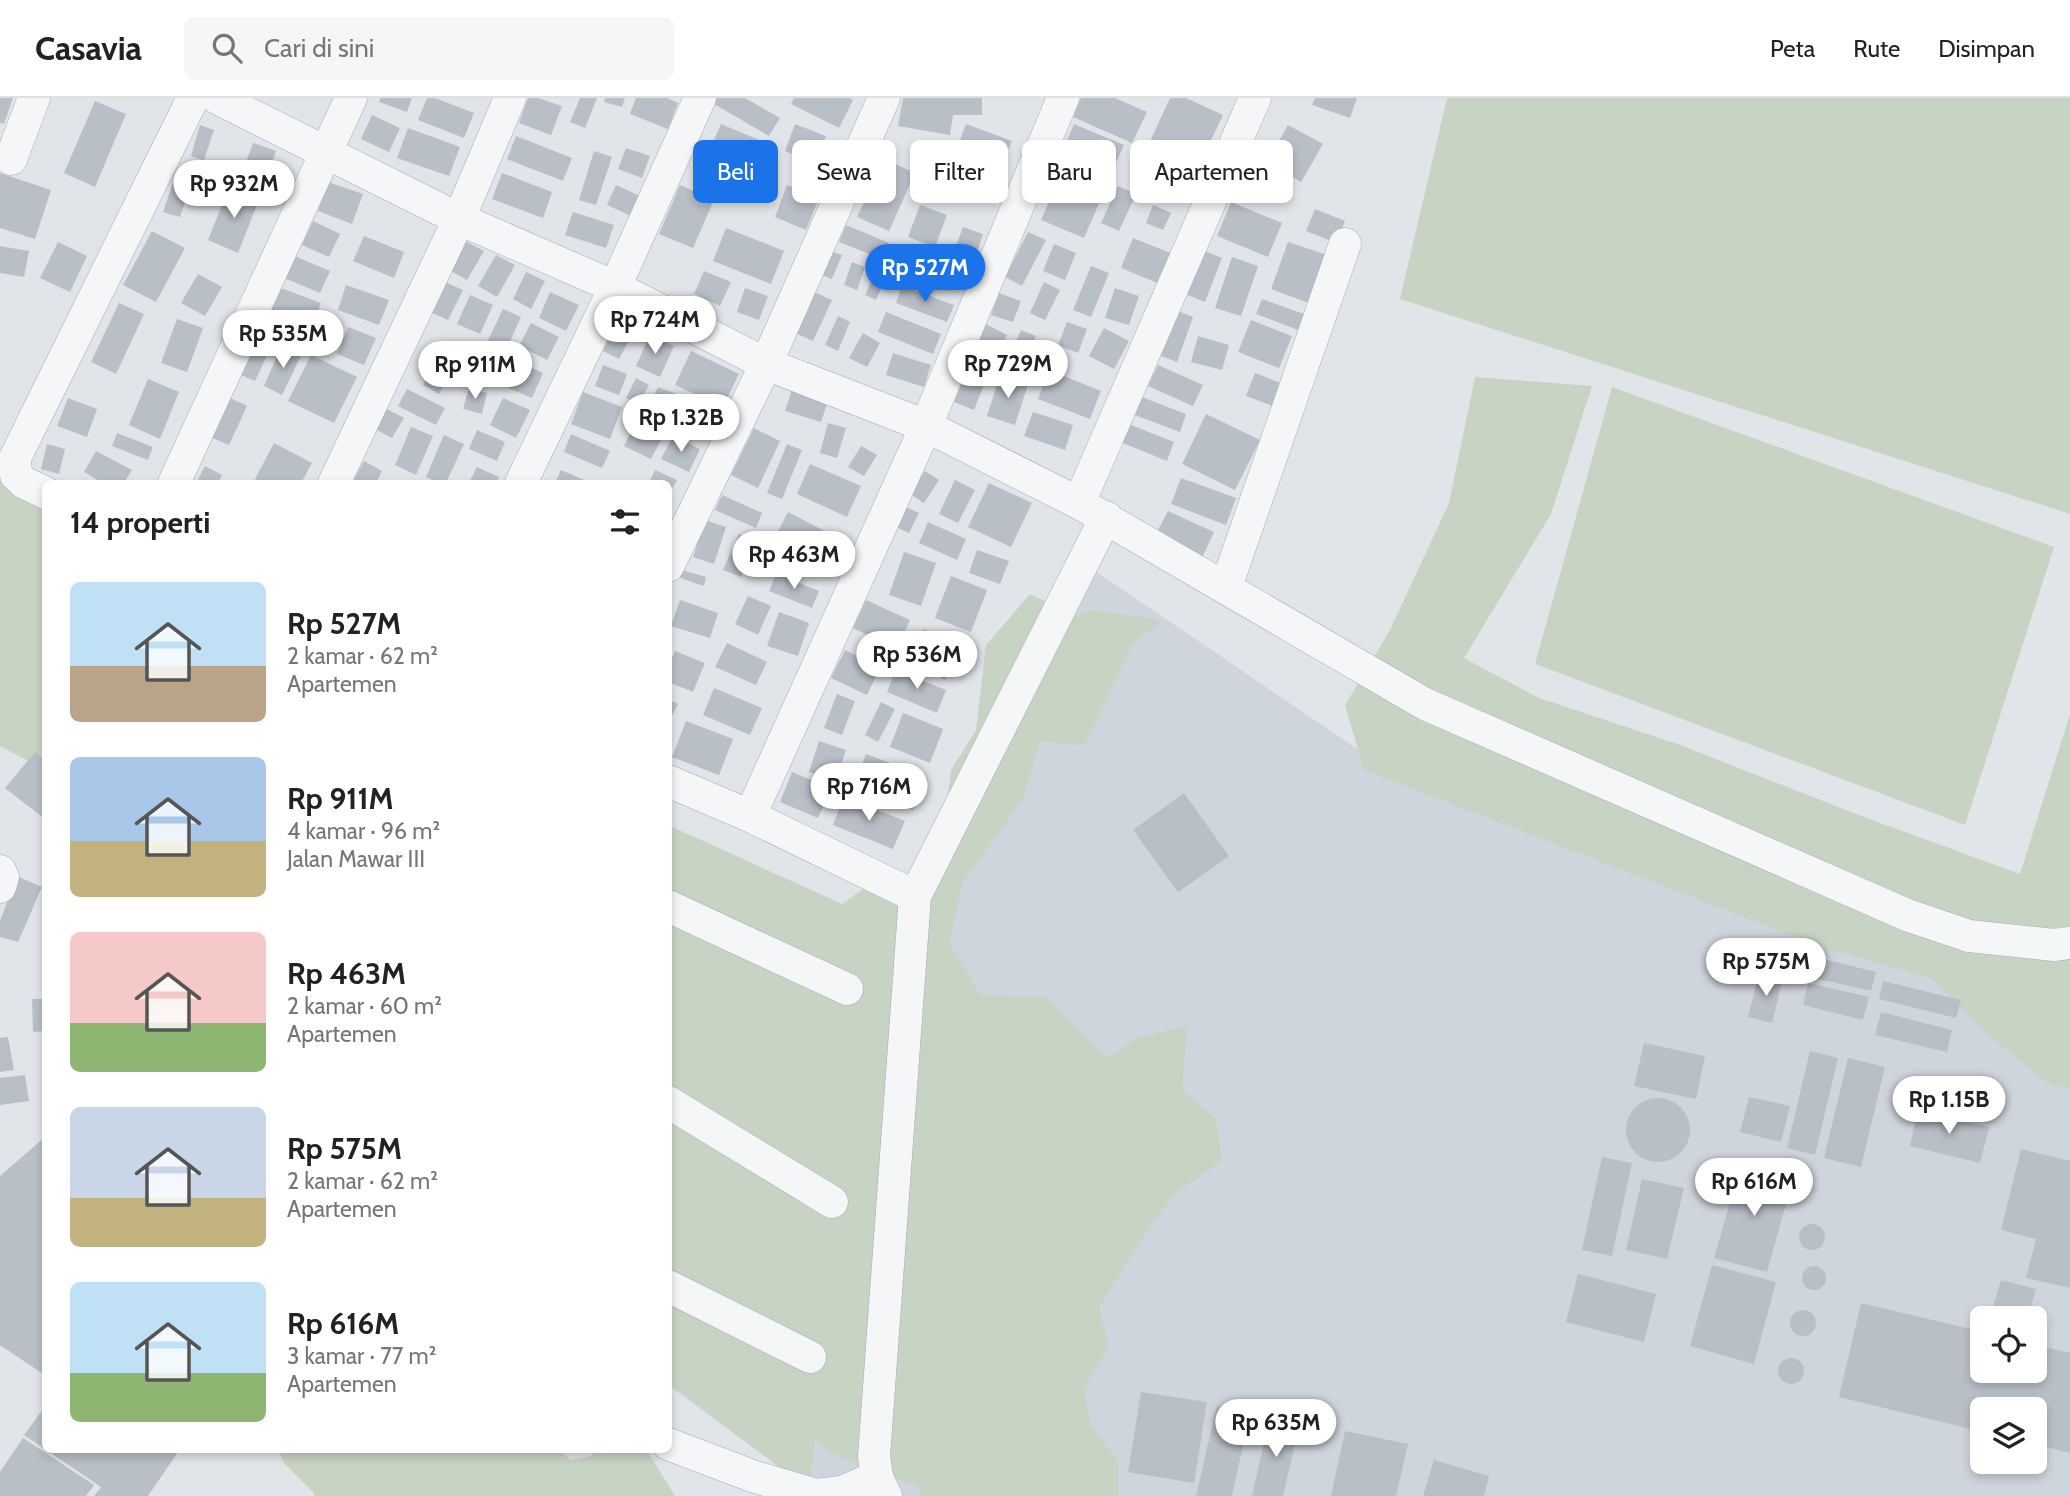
<!DOCTYPE html>
<html lang="id">
<head>
<meta charset="utf-8">
<style>
  :root { --surface:#fff; --page:#f6f6f6; --text:#222; --muted:#767676; --line:#e0e0e0; --accent:#1a73e8 }
  body { margin:0; font-family:Cabin,sans-serif; background:var(--page); color:var(--text); height:100vh; display:flex; flex-direction:column; font-size:26px; white-space:nowrap }
  * { box-sizing:border-box; margin:0 }
  p { font-size:23px; color:var(--muted) }
  .icon { flex:none; width:38px; height:38px; fill:none; stroke:currentColor; stroke-width:2; stroke-linecap:round; stroke-linejoin:round }
  .map { position:relative; flex:1; overflow:hidden }
  .side { position:absolute; left:42px; top:382px; width:630px; height:973px; display:flex; flex-direction:column; background:var(--surface); border-radius:10px; box-shadow:0 4px 10px #0003 }
  .side>* { flex:none }
  .banner { position:absolute; left:693px; top:42px; width:665px; height:63px; display:flex; gap:14px }
  .fabs { position:absolute; left:1970px; top:1208px; display:grid; gap:14px }
  .fabs a { display:grid; place-items:center; width:77px; height:77px; border-radius:10px; background:var(--surface); box-shadow:0 4px 10px #0003; font-size:35px }
  .price { position:absolute; translate:-50% -60px; padding:0 16px; border-radius:24px; background:#fff; color:#222; font-size:23px; line-height:46px; filter:drop-shadow(0 2px 4px #0008) }
  .price::after { content:''; position:absolute; left:50%; top:42px; width:21px; height:16px; margin-left:-10px; background:inherit; clip-path:polygon(0 0,100% 0,50% 100%) }
  .price.active { background:var(--accent); color:#fff }
  ul { padding:0; list-style:none }
  li { display:flex; align-items:center; gap:21px; height:175px; padding:0 28px }
  li span { display:grid; place-items:center; flex:none; width:196px; height:140px; border-radius:10px; color:#555 }
  li>.icon { margin-inline-start:auto }
  span .icon { width:84px; height:84px; fill:#fffc; stroke-width:1 }
  li b { font-size:30px }
  h2 { display:flex; justify-content:space-between; align-items:center; height:84px; padding:0 28px; font-size:30px }
  .pill { padding:0 24px; border-radius:10px; background:var(--surface); box-shadow:0 4px 10px #0003; font-size:24px; line-height:63px }
  .pill.active { background:var(--accent); color:#fff }
  header { display:flex; align-items:center; gap:42px; box-sizing:border-box; height:98px; padding:0 35px; background:var(--surface); border-bottom:2px solid var(--line) }
  header strong { font-size:33px }
  nav { display:flex; gap:38px; margin-inline-start:auto; font-size:24px }
  .search { width:490px; height:63px; background:var(--page); display:flex; align-items:center; gap:18px; box-sizing:border-box; padding:0 24px; border-radius:10px; color:var(--muted); font-size:26px }
  .map>svg:first-child { display:block }
</style>
</head>
<body>
<header>
<strong>Casavia</strong>
<div class="search"><svg class="icon" aria-label="search" viewBox="0 0 24 24"><circle cx="10" cy="10" r="6"/><path d="M15 15l6 6"/></svg>Cari di sini</div>
<nav><a>Peta</a><a>Rute</a><a>Disimpan</a></nav>
</header>
<div class="map">
<svg width="2070" height="1398" viewBox="0 0 2070 1398">
  <rect width="100%" height="100%" fill="#e1e5ea"/>
  <!-- built -->
  <path fill="#cfd5dc" fill-rule="evenodd" d="M1095,473L1359,652L2070,927V1398H819L669,1288L668,751L915,842ZM1983,1220H2035V1272H1983ZM1983,1311H2035V1363H1983Z"/>
  <!-- green -->
  <g fill="#c8d4c3">
    <path d="M1447,0H2070V416L1400,201Z"/>
    <path d="M1475,279L1592,288L1551,416L1464,560L1539,600L1683,648L1856,716L2020,776L2070,616V991L2047,985L1992,940L1932,881L1819,848L1364,672L1345,607L1390,532L1449,405Z"/>
    <path d="M1612,289L2054,449L1965,727L1535,566Z"/>
    <path d="M0,363L46,385L45,672L0,648Z"/>
    <path d="M1030,496L1077,518L1091,512L1163,522L1133,546L1084,648L1040,643L1023,701L963,784L949,845L981,897L1046,899L1107,960L1137,940L1188,928L1182,992L1216,1020L1222,1062L1176,1095L1151,1127L1099,1209L1109,1247L1084,1292L1091,1326L1118,1363V1398H923L916,1387L866,1371L827,1352L815,1341L809,1392L669,1285L668,727L842,806L873,784L910,798L943,735L951,672L976,632L986,547Z"/>
    <path d="M279,1351H557L571,1362L592,1358L594,1351H646L675,1398H314V1395L283,1364Z"/>
  </g>
  <!-- building -->
  <g fill="#b9bfc7">
    <path d="M0,0H13L4,26L0,25Z"/>
    <path d="M380,0H412L407,14L379,4Z"/>
    <path d="M427,0H435L474,15L464,40L418,22Z"/>
    <path d="M528,0H538L562,8L551,37L519,25Z"/>
    <path d="M580,0H597L585,30L570,24Z"/>
    <path d="M605,0H625L622,9L604,4Z"/>
    <path d="M636,0H667L678,5L668,31L630,16Z"/>
    <path d="M717,0H745L780,20L769,38L714,6Z"/>
    <path d="M794,0H849L853,2L839,30L791,6Z"/>
    <path d="M903,0H982V17H953L950,37L898,28Z"/>
    <path d="M1081,0H1115L1147,14L1132,45L1073,19Z"/>
    <path d="M1170,0H1186L1223,17L1190,86L1141,63Z"/>
    <path d="M1315,0H1357L1350,20L1312,7Z"/>
    <path d="M95,3L126,16L95,89L64,75Z"/>
    <path d="M372,17L400,30L389,54L361,41Z"/>
    <path d="M721,26L764,44L750,75L707,58Z"/>
    <path d="M795,26L826,38L815,65L785,53Z"/>
    <path d="M966,26L1012,43L1002,67L957,50Z"/>
    <path d="M1074,26L1124,47L1110,78L1061,57Z"/>
    <path d="M200,27L214,32L204,62L191,58Z"/>
    <path d="M1288,27L1323,46L1301,84L1267,65Z"/>
    <path d="M408,30L460,49L449,78L397,60Z"/>
    <path d="M516,38L572,60L563,83L507,61Z"/>
    <path d="M253,45L276,53L266,84L242,75Z"/>
    <path d="M626,50L650,58L642,80L618,71Z"/>
    <path d="M594,53L612,59L596,107L579,102Z"/>
    <path d="M884,61L915,75L889,133L857,119Z"/>
    <path d="M957,62L990,80L977,104L943,86Z"/>
    <path d="M1064,69L1107,87L1084,140L1041,122Z"/>
    <path d="M177,73L193,79L180,119L163,114Z"/>
    <path d="M0,75L51,92L35,141L0,130Z"/>
    <path d="M502,75L552,94L543,120L492,101Z"/>
    <path d="M328,84L363,96L352,126L318,113Z"/>
    <path d="M616,87L640,98L631,118L607,107Z"/>
    <path d="M680,87L714,102L693,150L659,136Z"/>
    <path d="M787,87L819,100L806,132L775,119Z"/>
    <path d="M1118,88L1136,96L1119,133L1101,125Z"/>
    <path d="M229,90L259,102L238,155L208,142Z"/>
    <path d="M1231,104L1282,125L1268,159L1217,138Z"/>
    <path d="M920,107L947,117L935,149L908,139Z"/>
    <path d="M1153,107L1171,115L1163,132L1146,125Z"/>
    <path d="M1315,111L1345,123L1336,145L1306,133Z"/>
    <path d="M573,114L614,127L606,150L565,137Z"/>
    <path d="M313,123L340,136L329,159L302,147Z"/>
    <path d="M846,127L889,145L882,161L839,144Z"/>
    <path d="M963,129L983,136L973,167L952,159Z"/>
    <path d="M726,130L784,153L771,186L713,163Z"/>
    <path d="M152,133L185,150L156,204L123,187Z"/>
    <path d="M1028,134L1046,142L1022,188L1005,179Z"/>
    <path d="M364,138L404,154L394,180L353,163Z"/>
    <path d="M1133,140L1173,156L1160,186L1121,170Z"/>
    <path d="M461,141L484,153L467,182L445,170Z"/>
    <path d="M58,144L87,158L70,194L40,180Z"/>
    <path d="M1288,144L1327,157L1309,205L1271,191Z"/>
    <path d="M1054,146L1076,155L1065,182L1043,173Z"/>
    <path d="M0,148L29,153L24,179L0,175Z"/>
    <path d="M900,150L958,174L950,193L892,169Z"/>
    <path d="M828,152L842,157L832,181L819,176Z"/>
    <path d="M1202,152L1222,160L1205,204L1185,196Z"/>
    <path d="M292,157L330,173L320,195L282,179Z"/>
    <path d="M496,157L515,167L497,199L478,188Z"/>
    <path d="M1232,159L1258,168L1241,218L1215,210Z"/>
    <path d="M852,164L865,169L857,192L844,187Z"/>
    <path d="M1091,168L1109,175L1091,219L1073,212Z"/>
    <path d="M704,173L731,184L720,208L694,196Z"/>
    <path d="M876,173L887,178L876,202L865,197Z"/>
    <path d="M526,174L545,183L531,211L513,201Z"/>
    <path d="M198,176L222,189L205,218L181,205Z"/>
    <path d="M445,184L463,192L448,222L430,214Z"/>
    <path d="M1044,184L1060,192L1045,222L1030,215Z"/>
    <path d="M346,187L389,202L379,227L338,212Z"/>
    <path d="M902,188L954,207L947,224L896,205Z"/>
    <path d="M278,189L321,205L310,234L267,218Z"/>
    <path d="M745,190L768,198L759,222L737,214Z"/>
    <path d="M1115,190L1139,198L1129,227L1105,220Z"/>
    <path d="M812,193L832,202L813,243L793,234Z"/>
    <path d="M550,194L579,207L566,233L539,220Z"/>
    <path d="M999,195L1021,203L1013,224L991,217Z"/>
    <path d="M470,197L493,207L480,236L457,226Z"/>
    <path d="M1262,201L1304,216L1298,232L1256,216Z"/>
    <path d="M119,205L144,216L116,276L91,264Z"/>
    <path d="M503,211L521,219L507,250L488,242Z"/>
    <path d="M1175,212L1193,219L1177,264L1159,257Z"/>
    <path d="M886,214L941,236L933,256L878,234Z"/>
    <path d="M838,218L850,224L838,253L825,247Z"/>
    <path d="M177,221L203,230L187,274L161,265Z"/>
    <path d="M1251,222L1292,238L1279,270L1238,254Z"/>
    <path d="M618,223L635,231L619,261L603,253Z"/>
    <path d="M1067,224L1087,231L1078,255L1058,247Z"/>
    <path d="M531,225L559,239L547,262L519,248Z"/>
    <path d="M986,226L1007,237L994,262L973,251Z"/>
    <path d="M348,229L376,240L364,267L337,256Z"/>
    <path d="M1104,230L1129,243L1114,271L1089,258Z"/>
    <path d="M1021,232L1036,238L1024,266L1009,260Z"/>
    <path d="M262,233L275,240L255,283L241,277Z"/>
    <path d="M863,235L880,245L867,269L849,260Z"/>
    <path d="M650,237L674,248L660,279L636,268Z"/>
    <path d="M1198,238L1229,247L1222,272L1191,264Z"/>
    <path d="M282,247L302,256L282,297L264,288Z"/>
    <path d="M445,251L460,261L439,296L423,287Z"/>
    <path d="M691,253L739,276L723,309L675,287Z"/>
    <path d="M490,254L507,261L495,287L478,279Z"/>
    <path d="M893,255L931,267L924,289L886,277Z"/>
    <path d="M311,257L357,279L334,325L288,303Z"/>
    <path d="M519,264L543,275L532,300L508,290Z"/>
    <path d="M603,267L627,276L619,297L595,288Z"/>
    <path d="M1158,267L1203,287L1193,308L1148,288Z"/>
    <path d="M968,269L988,277L974,312L954,304Z"/>
    <path d="M1049,272L1101,293L1090,321L1038,301Z"/>
    <path d="M1255,275L1283,286L1275,309L1246,298Z"/>
    <path d="M1000,277L1028,286L1015,327L987,318Z"/>
    <path d="M636,280L649,287L639,306L626,300Z"/>
    <path d="M148,281L179,294L160,341L129,327Z"/>
    <path d="M658,289L682,298L673,319L649,309Z"/>
    <path d="M469,290L487,295L482,316L463,311Z"/>
    <path d="M407,291L445,310L436,327L398,308Z"/>
    <path d="M792,291L828,303L821,324L785,313Z"/>
    <path d="M583,294L622,309L610,341L571,326Z"/>
    <path d="M226,298L247,308L229,347L208,338Z"/>
    <path d="M1139,298L1186,316L1180,334L1132,316Z"/>
    <path d="M68,300L97,311L87,339L57,328Z"/>
    <path d="M503,300L530,312L516,340L490,327Z"/>
    <path d="M692,304L713,315L699,342L678,332Z"/>
    <path d="M385,310L404,320L392,340L373,330Z"/>
    <path d="M1033,314L1073,327L1065,352L1024,338Z"/>
    <path d="M1206,316L1260,342L1235,392L1182,366Z"/>
    <path d="M638,319L666,332L651,361L624,348Z"/>
    <path d="M828,325L846,330L837,360L820,355Z"/>
    <path d="M1126,325L1174,344L1167,363L1118,343Z"/>
    <path d="M411,329L433,338L416,377L395,367Z"/>
    <path d="M754,330L780,343L758,390L731,377Z"/>
    <path d="M477,332L505,344L497,363L469,351Z"/>
    <path d="M117,335L153,349L148,362L112,348Z"/>
    <path d="M571,336L610,353L602,370L564,354Z"/>
    <path d="M444,337L464,346L446,385H439L426,379Z"/>
    <path d="M673,338L700,351L689,374L661,361Z"/>
    <path d="M274,345L312,365L301,385H262L255,381Z"/>
    <path d="M47,346L65,351L59,376L41,371Z"/>
    <path d="M787,346L802,352L782,401L767,395Z"/>
    <path d="M861,348L877,357L864,378L848,369Z"/>
    <path d="M96,353L132,372L124,385H103L84,374Z"/>
    <path d="M364,363L382,373L376,385H352Z"/>
    <path d="M810,366L861,388L847,419L797,396Z"/>
    <path d="M205,368L222,377L218,385H196Z"/>
    <path d="M477,369L499,379L496,385H469Z"/>
    <path d="M561,372L591,385H555Z"/>
    <path d="M655,372L677,382L668,400V385H649Z"/>
    <path d="M925,373L939,382L924,405L910,396Z"/>
    <path d="M1181,380L1236,400L1226,427L1171,406Z"/>
    <path d="M955,382L975,392L958,425L939,416Z"/>
    <path d="M989,385L1032,405L1011,449L968,429Z"/>
    <path d="M722,397L762,415L756,430L715,412Z"/>
    <path d="M906,409L919,415L909,435L896,429Z"/>
    <path d="M1168,413L1214,434L1202,460L1155,438Z"/>
    <path d="M788,414L840,441L824,472L772,445Z"/>
    <path d="M705,422L726,429L714,466L693,459Z"/>
    <path d="M928,424L966,441L957,462L919,445Z"/>
    <path d="M739,436L757,444L741,479L723,472Z"/>
    <path d="M977,452L1009,463L1000,486L969,475Z"/>
    <path d="M904,454L936,465L921,508L889,497Z"/>
    <path d="M682,472L706,479L704,488L680,480Z"/>
    <path d="M776,476L819,493L812,510L769,493Z"/>
    <path d="M951,478L987,492L971,534L935,520Z"/>
    <path d="M748,498L771,508L758,537L735,526Z"/>
    <path d="M680,502L718,515L710,540L671,528Z"/>
    <path d="M866,502L910,522L897,551L853,530Z"/>
    <path d="M779,514L809,525L798,558L767,548Z"/>
    <path d="M924,531L962,551L945,582L908,562Z"/>
    <path d="M727,545L767,564L756,587L715,569Z"/>
    <path d="M845,552L880,570L867,597L831,580Z"/>
    <path d="M675,553L705,565L693,594L668,584V569Z"/>
    <path d="M896,572L946,592L937,615L887,594Z"/>
    <path d="M714,590L762,610L750,637L703,617Z"/>
    <path d="M837,596L855,603L842,637L824,630Z"/>
    <path d="M668,601L678,606L668,625Z"/>
    <path d="M881,604L895,611L878,644L865,637Z"/>
    <path d="M903,615L943,631L930,665L890,649Z"/>
    <path d="M686,623L733,641L719,677L672,659Z"/>
    <path d="M819,643L846,652L836,682L809,674Z"/>
    <path d="M35,654L46,663V722L5,690Z"/>
    <path d="M866,656L896,667L884,699L854,688Z"/>
    <path d="M910,673L928,681L913,712L896,704Z"/>
    <path d="M792,674L831,690L818,720L780,704Z"/>
    <path d="M1184,695L1229,758L1178,794L1133,732Z"/>
    <path d="M844,699L905,723L893,751L833,727Z"/>
    <path d="M17,778L42,789L18,844L0,839V823Z"/>
    <path d="M1815,859L1876,874L1871,893L1810,879Z"/>
    <path d="M1759,876L1783,881L1772,925L1748,919Z"/>
    <path d="M1883,883L1961,902L1956,920L1879,901Z"/>
    <path d="M1808,885L1869,899L1863,922L1803,907Z"/>
    <path d="M32,901H46V933L33,934Z"/>
    <path d="M1881,914L1952,932L1947,954L1875,937Z"/>
    <path d="M8,939L14,972L0,974V940Z"/>
    <path d="M1644,945L1705,958L1696,1001L1634,988Z"/>
    <path d="M1810,953L1838,960L1815,1057L1787,1050Z"/>
    <path d="M1848,960L1885,969L1861,1069L1824,1060Z"/>
    <path d="M25,977L29,1003L0,1007V980Z"/>
    <path d="M1749,999L1790,1008L1781,1044L1740,1034Z"/>
    <circle cx="1658" cy="1032" r="32"/>
    <path d="M1918,1012L1989,1029L1980,1065L1910,1048Z"/>
    <path d="M46,1038V1278L0,1247V1078Z"/>
    <path d="M2021,1051L2070,1063V1190L2026,1180L2036,1141L2001,1132Z"/>
    <path d="M1602,1059L1632,1065L1612,1158L1582,1152Z"/>
    <path d="M1741,1066L1793,1081L1767,1174L1714,1160Z"/>
    <path d="M1642,1081L1684,1090L1667,1161L1626,1152Z"/>
    <circle cx="1812" cy="1139" r="13"/>
    <path d="M1712,1167L1776,1184L1754,1266L1690,1248Z"/>
    <circle cx="1814" cy="1180" r="12"/>
    <path d="M1578,1176L1656,1196L1644,1244L1566,1224Z"/>
    <path d="M2001,1182L2036,1191L2028,1219L1993,1209Z"/>
    <path d="M1861,1205L1983,1234V1272H2035V1247L2070,1255V1355L2035,1346V1311H1983V1334L1839,1299Z"/>
    <circle cx="1803" cy="1225" r="13"/>
    <circle cx="1791" cy="1273" r="13"/>
    <path d="M1141,1294L1207,1304L1194,1385L1128,1374Z"/>
    <path d="M46,1307V1351H180L148,1398H94L101,1389L24,1337Z"/>
    <path d="M1217,1308L1250,1316L1232,1398H1196Z"/>
    <path d="M1269,1322L1299,1328L1283,1398H1252Z"/>
    <path d="M1345,1333L1408,1346L1396,1398H1331Z"/>
    <path d="M23,1340L94,1387L86,1398H0V1374Z"/>
    <path d="M1434,1362L1489,1378L1484,1398H1423Z"/>
  </g>
  <g fill="none" stroke-linecap="round" stroke-linejoin="round">
    <!-- minor casing -->
    <g stroke="#a6acb4" stroke-width="33">
      <g id="minor">
        <path d="M217,0L459,121L615,189L766,266L926,328L1079,405L1425,606L1907,817L1969,838L2054,847L2070,845"/>
        <path d="M11,61L34,0"/>
        <path d="M174,385L351,0"/>
        <path d="M334,385L459,121L510,0"/>
        <path d="M521,385L615,189L700,0"/>
        <path d="M46,395L23,384L16,377L15,360L193,0"/>
        <path d="M1079,405L1255,0"/>
        <path d="M668,468L766,266L884,0"/>
        <path d="M1226,489L1345,146"/>
        <path d="M668,683L750,718L915,798"/>
        <path d="M750,718L926,328L1063,0"/>
        <path d="M0,773L3,779L0,789"/>
        <path d="M668,808L847,891"/>
        <path d="M668,1004L832,1104"/>
        <path d="M668,1188L810,1259"/>
        <path d="M668,1346L755,1379L817,1397L842,1394L877,1379"/>
        <path d="M886,1398L877,1379L874,1358L915,798L1106,419"/>
      </g>
    </g>
    <!-- minor -->
    <use href="#minor" stroke="#f4f6f8" stroke-width="32"/>
  </g>
</svg>
<div class="fabs">
<a><svg class="icon" aria-label="locate" viewBox="0 0 24 24"><circle cx="12" cy="12" r="6"/><path d="M12 2v4M12 18v4M2 12h4M18 12h4"/></svg></a>
<a><svg class="icon" aria-label="layers" viewBox="0 0 24 24"><path d="M12 4l9 5-9 5-9-5zM3 14l9 5 9-5"/></svg></a>
</div>
<b class="price" style="left:234px;top:122px">Rp 932M</b>
<b class="price active" style="left:925px;top:206px">Rp 527M</b>
<b class="price" style="left:655px;top:258px">Rp 724M</b>
<b class="price" style="left:283px;top:272px">Rp 535M</b>
<b class="price" style="left:1008px;top:302px">Rp 729M</b>
<b class="price" style="left:475px;top:303px">Rp 911M</b>
<b class="price" style="left:681px;top:356px">Rp 1.32B</b>
<b class="price" style="left:794px;top:493px">Rp 463M</b>
<b class="price" style="left:917px;top:593px">Rp 536M</b>
<b class="price" style="left:869px;top:725px">Rp 716M</b>
<b class="price" style="left:1766px;top:900px">Rp 575M</b>
<b class="price" style="left:1949px;top:1038px">Rp 1.15B</b>
<b class="price" style="left:1754px;top:1120px">Rp 616M</b>
<b class="price" style="left:1276px;top:1361px">Rp 635M</b>
<div class="banner">
<a class="pill active">Beli</a>
<a class="pill">Sewa</a>
<a class="pill">Filter</a>
<a class="pill">Baru</a>
<a class="pill">Apartemen</a>
</div>
<section class="side">
<h2>14 properti<svg class="icon" aria-label="filters" viewBox="0 0 24 24"><path d="M4 7h16M4 17h16"/><circle cx="9" cy="7" r="2"/><circle cx="15" cy="17" r="2"/></svg></h2>
<ul>
<li><span style="background:linear-gradient(#bfe0f5 60%,#b9a48a 0)"><svg class="icon" aria-label="home" viewBox="0 0 24 24"><path d="M3 11l9-7 9 7M6 9v11h12V9"/></svg></span><div><b>Rp 527M</b><p>2 kamar · 62 m²</p><p>Apartemen</p></div></li>
<li><span style="background:linear-gradient(#a9c7e8 60%,#c2b280 0)"><svg class="icon" aria-label="home" viewBox="0 0 24 24"><path d="M3 11l9-7 9 7M6 9v11h12V9"/></svg></span><div><b>Rp 911M</b><p>4 kamar · 96 m²</p><p>Jalan Mawar III</p></div></li>
<li><span style="background:linear-gradient(#f6c9c9 65%,#8fb573 0)"><svg class="icon" aria-label="home" viewBox="0 0 24 24"><path d="M3 11l9-7 9 7M6 9v11h12V9"/></svg></span><div><b>Rp 463M</b><p>2 kamar · 60 m²</p><p>Apartemen</p></div></li>
<li><span style="background:linear-gradient(#c9d6e8 65%,#c2b280 0)"><svg class="icon" aria-label="home" viewBox="0 0 24 24"><path d="M3 11l9-7 9 7M6 9v11h12V9"/></svg></span><div><b>Rp 575M</b><p>2 kamar · 62 m²</p><p>Apartemen</p></div></li>
<li><span style="background:linear-gradient(#bfe0f5 65%,#8fb573 0)"><svg class="icon" aria-label="home" viewBox="0 0 24 24"><path d="M3 11l9-7 9 7M6 9v11h12V9"/></svg></span><div><b>Rp 616M</b><p>3 kamar · 77 m²</p><p>Apartemen</p></div></li>
</ul>
</section>
</div>
</body>
</html>
